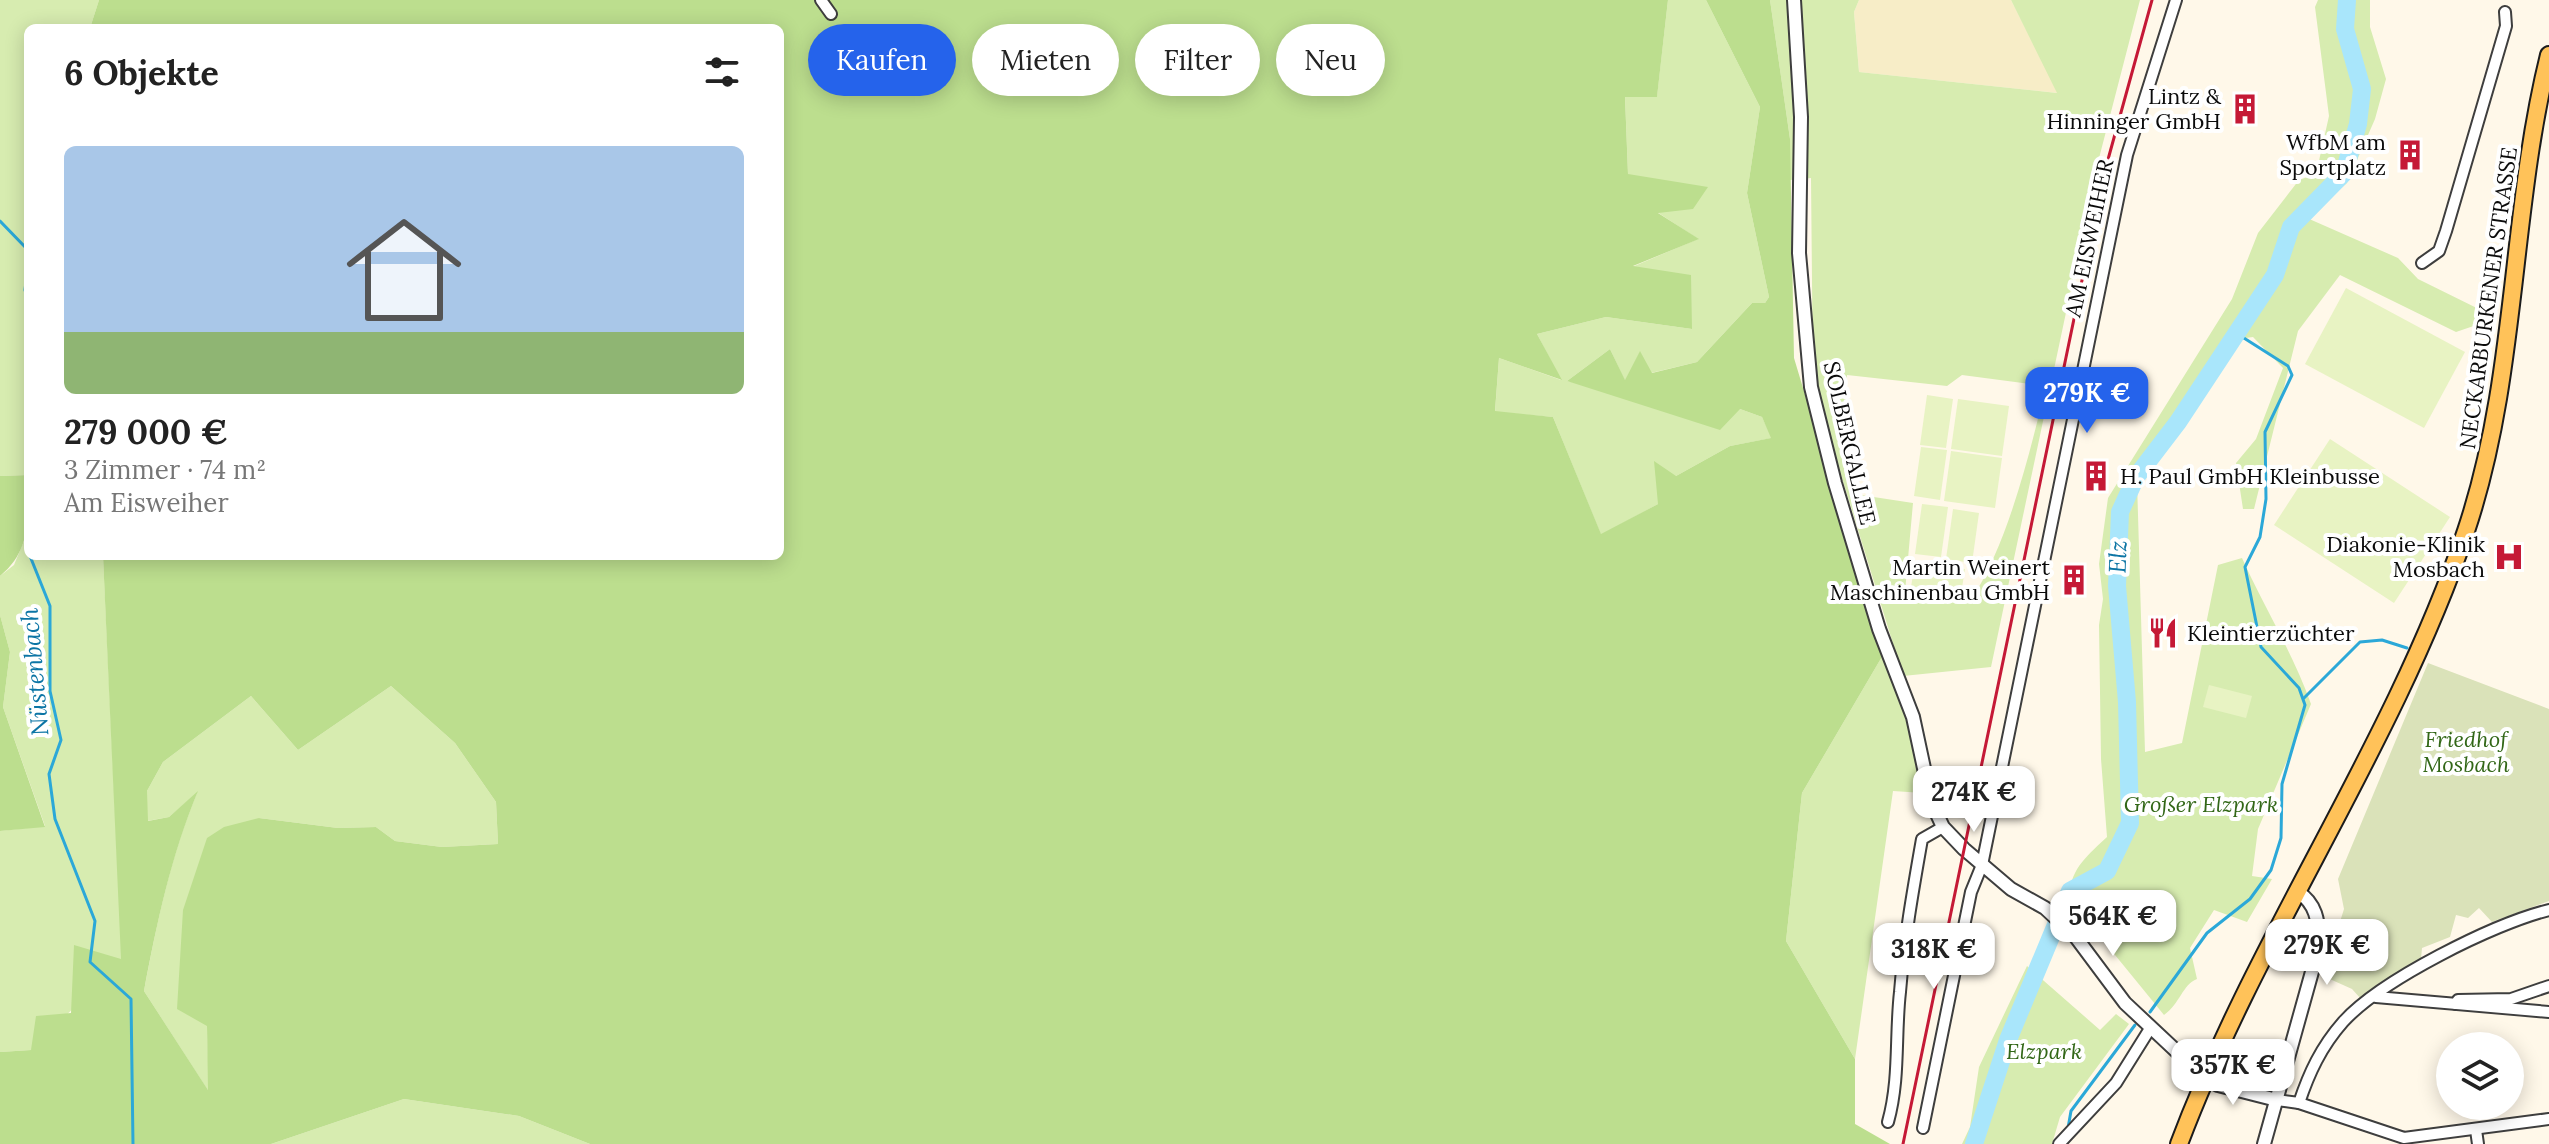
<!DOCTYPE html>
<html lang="de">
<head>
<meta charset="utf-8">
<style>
  :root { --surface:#fff; --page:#f2f2f2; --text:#222; --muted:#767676; --accent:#2563eb }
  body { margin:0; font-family:Lora,serif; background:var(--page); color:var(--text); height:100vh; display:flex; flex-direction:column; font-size:30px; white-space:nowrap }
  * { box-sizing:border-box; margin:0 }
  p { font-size:26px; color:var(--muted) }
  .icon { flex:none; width:44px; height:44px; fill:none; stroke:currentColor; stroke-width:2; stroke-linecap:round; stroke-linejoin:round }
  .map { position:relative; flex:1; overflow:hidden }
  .sheet { position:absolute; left:24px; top:24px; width:760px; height:536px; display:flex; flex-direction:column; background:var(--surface); border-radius:12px; box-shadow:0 4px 20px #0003 }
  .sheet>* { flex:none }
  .banner { position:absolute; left:808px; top:24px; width:760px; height:72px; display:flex; gap:16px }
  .tools { position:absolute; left:2436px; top:1032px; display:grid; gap:16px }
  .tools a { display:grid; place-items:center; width:88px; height:88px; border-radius:50%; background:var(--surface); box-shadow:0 4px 20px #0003; font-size:40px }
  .price { position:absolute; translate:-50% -68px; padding:0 18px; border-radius:16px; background:#fff; color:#222; font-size:26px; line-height:52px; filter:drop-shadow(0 2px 4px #0008) }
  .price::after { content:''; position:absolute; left:50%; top:48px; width:24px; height:18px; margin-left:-12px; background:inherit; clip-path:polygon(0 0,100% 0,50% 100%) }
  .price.on { background:var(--accent); color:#fff }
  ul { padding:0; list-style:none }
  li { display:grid; align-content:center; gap:16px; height:424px; padding:0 40px }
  li span { display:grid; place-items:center; height:248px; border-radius:12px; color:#555 }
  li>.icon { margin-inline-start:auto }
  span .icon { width:144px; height:144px; fill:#fffc; stroke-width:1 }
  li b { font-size:34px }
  h2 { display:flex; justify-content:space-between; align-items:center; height:96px; padding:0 40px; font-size:34px }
  .pill { padding:0 28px; border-radius:36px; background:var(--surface); box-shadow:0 4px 20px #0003; font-size:28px; line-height:72px }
  .pill.on { background:var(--accent); color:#fff }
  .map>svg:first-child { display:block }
</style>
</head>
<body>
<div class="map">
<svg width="2549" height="1144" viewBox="0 0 2549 1144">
  <rect width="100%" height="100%" fill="#fff8e9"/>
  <!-- farmland -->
  <path fill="#f7edc7" d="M1859,0H2011L2058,93L1859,72L1854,12Z"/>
  <!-- green -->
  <g fill="#d7ecb0" fill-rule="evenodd">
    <path d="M0,0H99L90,28H28V475L0,476Z"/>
    <path d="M1668,0H1706L1760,107L1747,193L1769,297L1765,303H1752L1697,362L1651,373L1640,352L1625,381L1610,349L1567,381L1740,409L1762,417L1772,438L1730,446L1676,476L1658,504L1601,535L1553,417L1495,412L1499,358L1561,380L1537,334L1606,317L1692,329L1632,267L1698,239L1657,212L1628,174L1625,96H1657Z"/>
    <path d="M1770,0H1859L1854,12L1859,72L2057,93L2011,0H2140L2097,166L1991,667L1903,676L1813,384L1811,178L1790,180V139ZM1847,375L1947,386L1962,375L2046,386C2030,452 2008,544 1971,600L1904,603L1913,503L1854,494L1844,462Z"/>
    <path d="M2318,0H2370V27L2386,79L2375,119L2347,183L2307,218L2398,258L2418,279L2497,318L2456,332L2340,275L2298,331L2254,509H2243L2236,463L2256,439L2283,368L2253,337L2238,339L2137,481L2145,752L2182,743L2218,565L2242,558C2264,607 2293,653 2311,704L2258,829L2252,876L2272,879L2247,922L2214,910L2190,948L2197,979C2182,985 2180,1004 2164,1015L2071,901C2066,872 2088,855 2107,837L2101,759L2099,625L2103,599L2099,564L2108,498L2232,299L2258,233L2299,180L2316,174L2329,116L2315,7Z"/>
    <path d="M28,531V556H103L122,960L31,1050L0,1052V831L45,826L3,707L10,652L0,615V576L14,565Z"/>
    <path d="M1883,655L1908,719L1923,793L1893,791L1855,1059L1786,941L1802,793Z"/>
    <path d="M391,686L455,743L496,802L498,844L442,847L395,841L376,827L338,828L259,818L207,1026L209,1092L144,991C157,923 170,858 197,793L169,817L147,821V791L163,762L251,696L298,750Z"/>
    <path d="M2027,966L2100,1030L2116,1014L2129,1024L2060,1117L2052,1144H1962L1970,1127L1979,1067Z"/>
    <path d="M404,1099L519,1116L590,1144H271Z"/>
  </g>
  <!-- forest -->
  <g fill="#bcde8e" fill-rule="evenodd">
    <path d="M99,0H1668L1657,97H1625L1628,174L1708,187L1693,209L1658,213L1699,239L1633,266L1691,275L1692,329L1606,317L1537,334L1562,380L1499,358L1495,411L1553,417L1601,534L1658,504L1654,461L1676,476L1730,446L1771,438L1762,417L1740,409L1720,430L1567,381L1610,349L1625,380L1640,351L1652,373L1697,362L1752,303H1765L1769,297L1747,193L1760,107L1706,0H1770L1790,139L1794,358L1883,655L1802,793L1786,941L1855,1059V1124L1890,1144H590L519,1116L404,1099L271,1144H0V1052L31,1050L36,1016L71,1013L74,945L121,959L103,556H780V28H90ZM391,686L455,743L496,802L498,844L442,847L395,841L376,827L338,828L259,818L224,827L207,838L183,910L177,1009L207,1026L208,1090L144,991C157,922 171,856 198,791L169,817L148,821L147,791L163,762L251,696L298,750Z"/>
    <path d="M28,475C28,514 33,549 0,576V476Z"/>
    <path d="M0,615L10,652L3,707L45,827L0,831Z"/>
  </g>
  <!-- cemetery -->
  <path fill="#dae2b9" d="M2428,663L2549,709V901L2492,922L2479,908L2468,918L2456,915L2450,937L2422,948L2421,959L2361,999L2352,989L2323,976L2344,909L2338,879Z"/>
  <!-- pitch -->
  <g fill="#e8f3c3">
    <path d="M2346,288L2465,352L2424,428L2305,364Z"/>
    <path d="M1927,395L1953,399L1946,448L1920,445Z"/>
    <path d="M1958,399L2009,406L2002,456L1951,449Z"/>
    <path d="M2330,439L2450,517L2394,603L2274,525Z"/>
    <path d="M1921,447L1947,450L1940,500L1914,496Z"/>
    <path d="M1951,451L2002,458L1995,508L1944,501Z"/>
    <path d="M1922,504L1948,507L1941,557L1915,554Z"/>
    <path d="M1953,509L1979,513L1972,563L1946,559Z"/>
    <path d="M1915,562L1965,569L1961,594L1911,587Z"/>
    <path d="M2209,685L2252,696L2246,718L2203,707Z"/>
  </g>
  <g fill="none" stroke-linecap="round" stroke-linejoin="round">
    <!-- stream -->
    <g stroke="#2ba8d8" stroke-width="3">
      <path d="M0,221L28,250"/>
      <path d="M28,265L25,290L28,300"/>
      <path d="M28,541V551"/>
      <path d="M30,556L50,606V691L61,740L49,774L55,819L95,921L90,962L131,999L133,1144"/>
      <path d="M2304,698L2360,642L2382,640L2407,648"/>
      <path d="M2150,1012L2207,933L2250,899L2271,870L2281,838L2282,784L2305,705L2299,688L2261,647L2245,567L2260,537L2266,499L2265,432L2292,375L2288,366L2236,333"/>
      <path d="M2068,1128L2071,1111L2135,1025"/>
    </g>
    <!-- river -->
    <path stroke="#a9e6fb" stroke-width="18" d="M1974,1144L2008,1040L2070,891L2107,871L2130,823L2127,702L2117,586L2120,512L2136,477L2178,422L2275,275L2291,227L2344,173L2358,124L2362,89L2345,29L2347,0"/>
    <!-- minor casing -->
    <g stroke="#3e3e3e" stroke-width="14">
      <g id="minor">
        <path d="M821,0L831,14"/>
        <path d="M2422,263L2439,251L2446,231L2506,26L2505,12"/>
        <path d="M2376,997L2549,1012"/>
        <path d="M2456,1004L2458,1000L2511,999L2549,986"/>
        <path d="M2277,1100L2299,1103L2404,1138L2549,1119"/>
        <path d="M2299,1103C2309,1073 2321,1047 2343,1022C2381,980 2493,924 2549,910"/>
        <path d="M1888,1122C1900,1079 1895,1036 1900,992C1904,941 1913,890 1922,839L1943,827"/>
        <path d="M1923,1128L1971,892L1982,865L2127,155L2176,0"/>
        <path d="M2476,1130L2478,1144"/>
        <path d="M2059,1144L2116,1083L2151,1027"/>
      </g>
    </g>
    <!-- tertiary casing -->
    <g stroke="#3e3e3e" stroke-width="16">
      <g id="tertiary">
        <path d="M1794,0L1801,117L1799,253L1811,387L1835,483L1879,629L1913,717L1931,801L1943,827L1964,849L2011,889L2045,908L2075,936L2125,1003L2204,1077L2218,1085L2277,1100"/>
        <path d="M2264,1144L2320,943C2318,922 2317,904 2298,892"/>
      </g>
    </g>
    <!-- primary casing -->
    <g stroke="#1c1c1c" stroke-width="20">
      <path id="primary" d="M2179,1144C2259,932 2393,746 2466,531C2518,376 2510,212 2549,55"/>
    </g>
    <!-- minor -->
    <use href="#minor" stroke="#fff" stroke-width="10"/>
    <!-- tertiary -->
    <use href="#tertiary" stroke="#fff" stroke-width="12"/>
    <!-- primary -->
    <use href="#primary" stroke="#ffc259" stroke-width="16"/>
    <!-- rail -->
    <path stroke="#c51936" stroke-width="3" d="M1903,1144L2104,174L2152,0"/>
  </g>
  <!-- icons -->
  <defs>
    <g id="building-bare" transform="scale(2.4)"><path d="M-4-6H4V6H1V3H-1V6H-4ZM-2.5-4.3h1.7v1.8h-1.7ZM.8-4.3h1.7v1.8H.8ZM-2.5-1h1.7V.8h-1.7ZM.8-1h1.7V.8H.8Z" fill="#c51936" stroke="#fff" stroke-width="2.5" paint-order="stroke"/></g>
    <g id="hospital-bare" transform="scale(2.4)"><path d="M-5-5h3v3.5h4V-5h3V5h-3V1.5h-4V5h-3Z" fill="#c51936" stroke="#fff" stroke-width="2.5" paint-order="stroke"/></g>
    <g id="restaurant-bare" transform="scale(2.4)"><path d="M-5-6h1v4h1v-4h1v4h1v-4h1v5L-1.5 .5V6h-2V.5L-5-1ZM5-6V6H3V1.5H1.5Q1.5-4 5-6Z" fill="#c51936" stroke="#fff" stroke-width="2.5" paint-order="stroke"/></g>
  </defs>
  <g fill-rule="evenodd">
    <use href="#building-bare" x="2245" y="109"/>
    <use href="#building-bare" x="2410" y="155"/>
    <use href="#building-bare" x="2096" y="476"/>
    <use href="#hospital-bare" x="2509" y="557"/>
    <use href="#building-bare" x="2074" y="580"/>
    <use href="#restaurant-bare" x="2163" y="633"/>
  </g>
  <g text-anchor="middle" stroke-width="8" stroke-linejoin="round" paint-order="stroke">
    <!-- poi labels -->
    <g font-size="22" fill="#0b0b0b" stroke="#fff" text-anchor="end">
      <text x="2221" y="104">Lintz &amp;<tspan x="2221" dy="25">Hinninger GmbH</tspan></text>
      <text x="2386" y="150">WfbM am<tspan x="2386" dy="25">Sportplatz</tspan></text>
      <text x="2120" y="484" text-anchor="start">H. Paul GmbH Kleinbusse</text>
      <text x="2485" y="552">Diakonie-Klinik<tspan x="2485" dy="25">Mosbach</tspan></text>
      <text x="2050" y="575">Martin Weinert<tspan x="2050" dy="25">Maschinenbau GmbH</tspan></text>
      <text x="2187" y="641" text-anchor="start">Kleintierzüchter</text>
    </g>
    <!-- street labels -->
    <g font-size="22" fill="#0b0b0b" stroke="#fff">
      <text transform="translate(2089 238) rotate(-78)" y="8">AM EISWEIHER</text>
      <text transform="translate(2488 298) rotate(-82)" y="8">NECKARBURKENER STRASSE</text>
      <text transform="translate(1850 443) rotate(77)" y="8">SOLBERGALLEE</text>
    </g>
    <!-- park labels -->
    <g font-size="22" font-style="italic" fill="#326717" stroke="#fff">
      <text x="2466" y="747">Friedhof<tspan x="2466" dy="25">Mosbach</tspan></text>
      <text x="2201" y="812">Großer Elzpark</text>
      <text x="2044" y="1059">Elzpark</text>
    </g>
    <!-- water labels -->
    <g font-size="24" font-style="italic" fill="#0c75a5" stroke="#fff">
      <text transform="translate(2118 557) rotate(-88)" y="8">Elz</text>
      <text transform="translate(35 672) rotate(-95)" y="8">Nüstenbach</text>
    </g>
  </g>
</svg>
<div class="tools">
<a><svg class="icon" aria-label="layers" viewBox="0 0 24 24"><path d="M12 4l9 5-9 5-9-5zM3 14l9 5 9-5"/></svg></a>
</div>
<b class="price on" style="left:2087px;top:435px">279K €</b>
<b class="price" style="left:1974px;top:834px">274K €</b>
<b class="price" style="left:2113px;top:958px">564K €</b>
<b class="price" style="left:2327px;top:987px">279K €</b>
<b class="price" style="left:1934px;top:991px">318K €</b>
<b class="price" style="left:2233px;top:1107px">357K €</b>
<div class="banner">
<a class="pill on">Kaufen</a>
<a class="pill">Mieten</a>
<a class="pill">Filter</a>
<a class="pill">Neu</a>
</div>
<section class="sheet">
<h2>6 Objekte<svg class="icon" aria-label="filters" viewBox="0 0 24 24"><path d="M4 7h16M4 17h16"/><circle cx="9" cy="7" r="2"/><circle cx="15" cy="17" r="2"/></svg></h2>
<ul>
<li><span style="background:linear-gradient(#a9c7e8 75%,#8fb573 0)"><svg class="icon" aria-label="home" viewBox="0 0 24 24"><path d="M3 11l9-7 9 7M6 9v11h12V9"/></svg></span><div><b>279 000 €</b><p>3 Zimmer · 74 m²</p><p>Am Eisweiher</p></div></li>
</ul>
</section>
</div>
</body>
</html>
